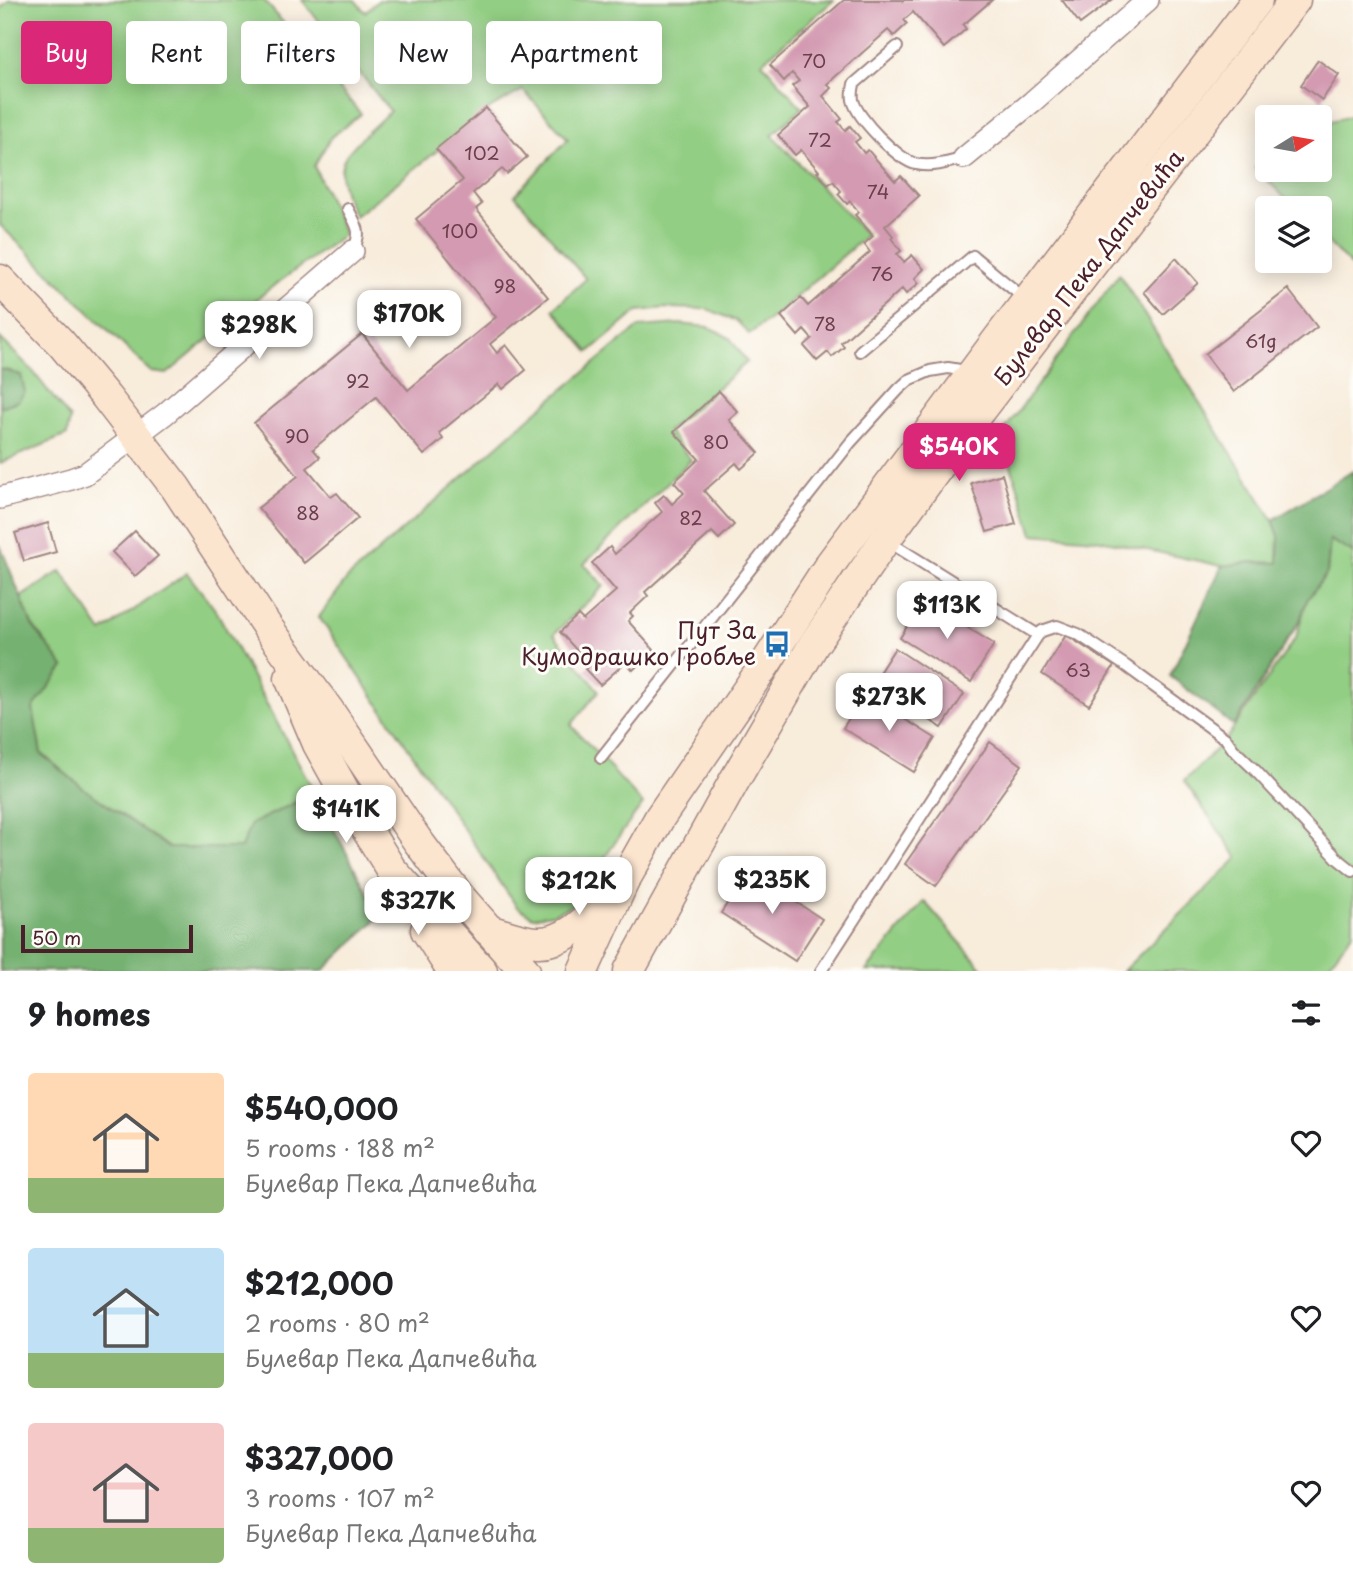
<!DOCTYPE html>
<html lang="en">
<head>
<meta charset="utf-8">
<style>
  :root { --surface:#fff; --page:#f2f2f2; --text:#202124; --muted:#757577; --accent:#db2777 }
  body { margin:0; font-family:"Playpen Sans",sans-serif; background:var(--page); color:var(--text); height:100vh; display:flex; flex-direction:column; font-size:26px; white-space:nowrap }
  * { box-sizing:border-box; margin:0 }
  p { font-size:23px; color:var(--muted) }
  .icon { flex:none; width:38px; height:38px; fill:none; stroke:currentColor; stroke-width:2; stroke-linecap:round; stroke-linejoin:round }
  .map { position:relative; height:971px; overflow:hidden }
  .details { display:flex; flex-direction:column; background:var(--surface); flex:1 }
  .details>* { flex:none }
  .hud { position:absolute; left:21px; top:21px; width:700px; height:63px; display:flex; gap:14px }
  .needle { width:46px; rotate:79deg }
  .buttons { position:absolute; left:1255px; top:105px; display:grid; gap:14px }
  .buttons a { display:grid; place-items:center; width:77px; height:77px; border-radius:7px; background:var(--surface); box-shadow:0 4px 18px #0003; font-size:35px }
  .scale { position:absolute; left:21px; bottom:18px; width:172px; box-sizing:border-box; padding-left:7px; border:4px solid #4a1f2b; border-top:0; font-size:19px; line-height:24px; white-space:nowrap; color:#4a1f2b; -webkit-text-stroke:5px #fdfcf7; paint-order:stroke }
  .price { position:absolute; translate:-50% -60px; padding:0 16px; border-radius:14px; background:#fff; color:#222; font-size:23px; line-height:46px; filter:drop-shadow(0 2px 4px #0008) }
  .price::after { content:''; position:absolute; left:50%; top:42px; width:21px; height:16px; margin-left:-10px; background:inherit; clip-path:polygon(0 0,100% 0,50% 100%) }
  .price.active { background:var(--accent); color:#fff }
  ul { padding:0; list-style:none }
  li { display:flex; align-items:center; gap:21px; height:175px; padding:0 28px }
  li span { display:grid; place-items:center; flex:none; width:196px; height:140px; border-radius:7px; color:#555 }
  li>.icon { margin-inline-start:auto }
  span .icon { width:84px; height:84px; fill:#fffc; stroke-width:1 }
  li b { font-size:30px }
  h2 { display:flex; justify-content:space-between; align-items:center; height:84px; padding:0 28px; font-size:30px }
  .tag { padding:0 24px; border-radius:7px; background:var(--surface); box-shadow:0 4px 18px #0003; font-size:24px; line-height:63px }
  .tag.active { background:var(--accent); color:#fff }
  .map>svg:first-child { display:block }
</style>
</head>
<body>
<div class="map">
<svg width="1353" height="971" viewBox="0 0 1353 971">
  <rect width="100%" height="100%" fill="#fdfcf7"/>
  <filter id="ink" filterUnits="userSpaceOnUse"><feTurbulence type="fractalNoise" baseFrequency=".0143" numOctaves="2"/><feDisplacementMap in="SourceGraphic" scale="14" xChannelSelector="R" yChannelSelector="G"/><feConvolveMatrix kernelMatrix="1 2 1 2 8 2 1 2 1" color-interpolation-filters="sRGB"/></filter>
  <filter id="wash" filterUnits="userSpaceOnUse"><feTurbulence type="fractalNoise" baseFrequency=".00686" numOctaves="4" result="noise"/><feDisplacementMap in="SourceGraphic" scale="28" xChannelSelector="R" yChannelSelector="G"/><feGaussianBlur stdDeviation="1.57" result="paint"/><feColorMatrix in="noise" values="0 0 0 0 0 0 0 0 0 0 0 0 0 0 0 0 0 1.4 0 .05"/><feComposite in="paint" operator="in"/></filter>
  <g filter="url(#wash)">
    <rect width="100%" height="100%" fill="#f8ecdb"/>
    <!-- green -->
    <g fill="#92ce83" stroke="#6e7657" stroke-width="2">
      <path d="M9,0H264L361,114L331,137L314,166L345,234L268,290L167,374L151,372L0,225V9Z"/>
      <path d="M302,0H355L365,12L379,0H834L762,62L802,108L772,135L867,235L774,316L749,334L737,321L707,309L665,308L638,311L589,352L553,309L586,279L515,195L568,139L523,90L491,108L355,216C346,200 336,177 344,159C351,145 378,123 390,111Z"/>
      <path d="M1353,115V268L1320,234V208H1295L1255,168L1267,160V170H1320V126L1324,123Z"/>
      <path d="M1119,274L1273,520L1279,536L1278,563L1252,562L1222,566L1096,539L1033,534L1001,435Z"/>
      <path d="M680,324L709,327L730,338L747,362L668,431L691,460L584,564L604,586L554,634L599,691L571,725L643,804L620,835L573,905L553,914L533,917L517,907L319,617L347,579L536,412L639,327Z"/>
      <path d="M0,338L31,369L70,419L67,435L0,463V407L18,401L11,371L0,369Z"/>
      <path d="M1330,540L1353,553V932L1324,971H1123L1238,858L1184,781L1226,739L1296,637L1307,600L1327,573Z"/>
      <path d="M61,571L102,632L187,573L217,612L315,793L251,824L241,848H169L83,788L41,753L32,708L64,667L32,625L21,597Z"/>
      <path d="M924,901L985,971H866Z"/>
    </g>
    <!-- forest -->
    <g fill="#75b171" stroke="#60684e" stroke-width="2">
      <path d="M0,369L21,375L25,392L18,401L0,407Z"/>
      <path d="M1353,471V553L1330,540L1327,573L1307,600L1300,620L1234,726L1170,676L1222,566L1252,562L1278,563L1279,536L1273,520Z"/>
      <path d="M0,545L32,625L64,667L33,708L41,754L83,788L169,848H241L251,824L315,793L380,916L323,971H0Z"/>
    </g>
    <g id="blocks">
      <!-- building -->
      <g fill="#d39ab1">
        <path d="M844,0H902L903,1L904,0H992L963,25L966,29L944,48L913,12L904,20L907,24L894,36L888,30L827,84L831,88L823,96L842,119L838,122L845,130L850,126L860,138L855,142L864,153L868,150L895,181L901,176L919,196L885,226L893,236L891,238L901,251L897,254L904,262L912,255L924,269L915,278L919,283L906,294L902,289L841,343L844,347L832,357L828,352L817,361L804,346L812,339L804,330L798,336L781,316L801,298L808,306L870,252L864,244L873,236L855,215L859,212L850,201L847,204L838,194L841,191L833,181L828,185L817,172L819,171L801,150L795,155L778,135L810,107L792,86L799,81L792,73L784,81L770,65Z"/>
        <path d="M1062,0H1112L1080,24Z"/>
        <path d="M1318,60L1339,75L1322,100L1301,85Z"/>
        <path d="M486,108L527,157L507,174L502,169L473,193L482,204L476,209L548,297L490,344L497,353L506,345L526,370L503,389L499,384L439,433L443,439L424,455L376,397L313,449L320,457L307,468L331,497L337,493L358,518L304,563L258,508L298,476L254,423L362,334L408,390L496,317L416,219L463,180L436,149Z"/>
        <path d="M1176,258L1198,283L1163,314L1144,292Z"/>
        <path d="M1288,289L1317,327L1234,392L1205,354Z"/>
        <path d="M719,391L738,412L729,420L759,453L741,469L736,463L704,491L734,525L719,539L712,532L645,592L648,596L630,613L633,616L628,621L654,650L633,670L626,662L600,685L585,669L590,665L560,632L578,615L583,620L616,591L592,563L610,547L615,554L662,512L655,503L664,495L672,504L684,493L674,482L699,459L674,432Z"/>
        <path d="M1002,474L1016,524L987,532L971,483Z"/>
        <path d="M48,523L56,552L24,561L15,533Z"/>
        <path d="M135,531L158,556L135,576L112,552Z"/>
        <path d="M923,600L994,644L971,682L900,638Z"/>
        <path d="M1066,635L1114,666L1089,705L1042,674Z"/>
        <path d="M895,648L964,694L942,728L873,682Z"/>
        <path d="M864,694L935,738L914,772L843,728Z"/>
        <path d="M990,742L1022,765L936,886L905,864Z"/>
        <path d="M748,871L822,919L795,961L721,913Z"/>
      </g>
    </g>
  </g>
  <g filter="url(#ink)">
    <use href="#blocks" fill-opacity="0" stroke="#a18683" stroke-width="2"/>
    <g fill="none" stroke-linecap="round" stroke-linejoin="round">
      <!-- lane casing -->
      <g stroke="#a18683" stroke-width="14">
        <g id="lane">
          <path d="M897,47L854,84C853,89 852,95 853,100C857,118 898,160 916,164C931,168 950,162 964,158"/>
          <path d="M348,209C358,228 362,231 353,251"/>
          <path d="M860,351L973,256L1025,299"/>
          <path d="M886,540L1038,635"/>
          <path d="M601,758L850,443L899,389L909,380L930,371L948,368L960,370L968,375"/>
          <path d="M821,971L1038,635L1042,631L1057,626L1078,634L1126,666L1226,739L1233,749L1255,770L1338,859L1353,871"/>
        </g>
      </g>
      <!-- street casing -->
      <g stroke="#a18683" stroke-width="24">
        <g id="street">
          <path d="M964,158L1032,102L1148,0"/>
          <path d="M0,498L71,479L85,474L165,414L353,251"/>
        </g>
      </g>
      <!-- secondary casing -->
      <g stroke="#a18683" stroke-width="33">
        <g id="secondary">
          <path d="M0,280L61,343L106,397L176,488L268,628L329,711L417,840L459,896L525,971"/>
          <path d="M290,678L318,744L353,807L391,869L482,971"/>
          <path d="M426,930L452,971"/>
          <path d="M488,930C504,934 520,941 537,942C568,943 590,916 610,896"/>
          <path d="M583,971L623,883L660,817L766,663L831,563L998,339L1257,0"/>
          <path d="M629,971L733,783L814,644L885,540L980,410L1295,0"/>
        </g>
      </g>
      <!-- lane -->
      <use href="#lane" stroke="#fff" stroke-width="10"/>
      <!-- street -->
      <use href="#street" stroke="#fff" stroke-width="21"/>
      <!-- secondary -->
      <use href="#secondary" stroke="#fce5cf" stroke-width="30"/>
    </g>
  </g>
  <!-- icons -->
  <defs>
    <g id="bus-bare" transform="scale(2.1)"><path d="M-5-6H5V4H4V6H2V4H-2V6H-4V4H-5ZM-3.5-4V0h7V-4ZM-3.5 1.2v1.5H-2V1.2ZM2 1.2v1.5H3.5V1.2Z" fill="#1f6fb2" stroke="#fdfcf7" stroke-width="2.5" paint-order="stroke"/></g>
  </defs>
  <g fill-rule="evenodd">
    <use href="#bus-bare" x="777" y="644"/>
  </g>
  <g text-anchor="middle" stroke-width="6" stroke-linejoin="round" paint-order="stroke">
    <!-- number labels -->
    <g font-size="19" fill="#6c3e4c">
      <text x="814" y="68">70</text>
      <text x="820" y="147">72</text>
      <text x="482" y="160">102</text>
      <text x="878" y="199">74</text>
      <text x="460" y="238">100</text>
      <text x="882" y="281">76</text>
      <text x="505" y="293">98</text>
      <text x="825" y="331">78</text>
      <text x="1261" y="348">61g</text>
      <text x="358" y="388">92</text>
      <text x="297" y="443">90</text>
      <text x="716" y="449">80</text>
      <text x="308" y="520">88</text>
      <text x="691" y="525">82</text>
      <text x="1078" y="677">63</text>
    </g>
    <!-- street labels -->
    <g font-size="23" fill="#4a1f2b" stroke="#fdfcf7">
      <text transform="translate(1089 268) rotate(-52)" y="8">Булевар Пека Дапчевића</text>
    </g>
    <!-- poi labels -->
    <g font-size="23" fill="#4a1f2b" stroke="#fdfcf7" text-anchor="end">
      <text x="756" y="639">Пут За<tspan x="756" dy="26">Кумодрашко Гробље</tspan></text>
    </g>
  </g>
</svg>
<div class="buttons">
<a><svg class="needle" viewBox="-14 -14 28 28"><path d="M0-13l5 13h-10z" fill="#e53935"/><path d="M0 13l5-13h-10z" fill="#757577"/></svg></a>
<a><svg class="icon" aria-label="layers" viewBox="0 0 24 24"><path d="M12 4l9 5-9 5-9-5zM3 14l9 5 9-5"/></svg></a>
</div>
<div class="scale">50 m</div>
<b class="price" style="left:409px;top:350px">$170K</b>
<b class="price" style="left:259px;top:361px">$298K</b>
<b class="price active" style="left:959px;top:483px">$540K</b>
<b class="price" style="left:947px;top:641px">$113K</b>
<b class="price" style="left:889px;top:733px">$273K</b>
<b class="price" style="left:346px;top:845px">$141K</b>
<b class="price" style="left:772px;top:916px">$235K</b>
<b class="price" style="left:579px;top:917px">$212K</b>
<b class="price" style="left:418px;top:937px">$327K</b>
<div class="hud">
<a class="tag active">Buy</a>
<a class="tag">Rent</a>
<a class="tag">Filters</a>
<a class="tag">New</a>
<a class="tag">Apartment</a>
</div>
</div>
<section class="details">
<h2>9 homes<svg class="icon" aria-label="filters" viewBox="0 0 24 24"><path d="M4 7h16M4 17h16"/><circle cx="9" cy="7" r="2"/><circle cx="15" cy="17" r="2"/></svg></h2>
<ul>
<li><span style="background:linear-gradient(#ffd9b3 75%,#8fb573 0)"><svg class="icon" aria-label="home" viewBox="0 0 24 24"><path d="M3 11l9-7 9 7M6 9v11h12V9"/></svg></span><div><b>$540,000</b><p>5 rooms · 188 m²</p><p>Булевар Пека Дапчевића</p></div><svg class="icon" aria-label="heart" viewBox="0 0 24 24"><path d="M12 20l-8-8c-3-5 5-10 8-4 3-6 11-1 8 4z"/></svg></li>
<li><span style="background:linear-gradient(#bfe0f5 75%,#8fb573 0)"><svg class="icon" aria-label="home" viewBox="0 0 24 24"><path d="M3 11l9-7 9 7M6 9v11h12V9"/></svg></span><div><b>$212,000</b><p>2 rooms · 80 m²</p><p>Булевар Пека Дапчевића</p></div><svg class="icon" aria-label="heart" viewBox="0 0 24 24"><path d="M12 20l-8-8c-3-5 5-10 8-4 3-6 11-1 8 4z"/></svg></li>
<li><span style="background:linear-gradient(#f6c9c9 75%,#8fb573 0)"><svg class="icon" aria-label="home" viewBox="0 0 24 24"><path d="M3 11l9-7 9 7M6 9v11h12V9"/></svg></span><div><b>$327,000</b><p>3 rooms · 107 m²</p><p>Булевар Пека Дапчевића</p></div><svg class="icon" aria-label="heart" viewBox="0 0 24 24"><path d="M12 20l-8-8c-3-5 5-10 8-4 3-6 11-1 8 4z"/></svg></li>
</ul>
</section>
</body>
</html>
